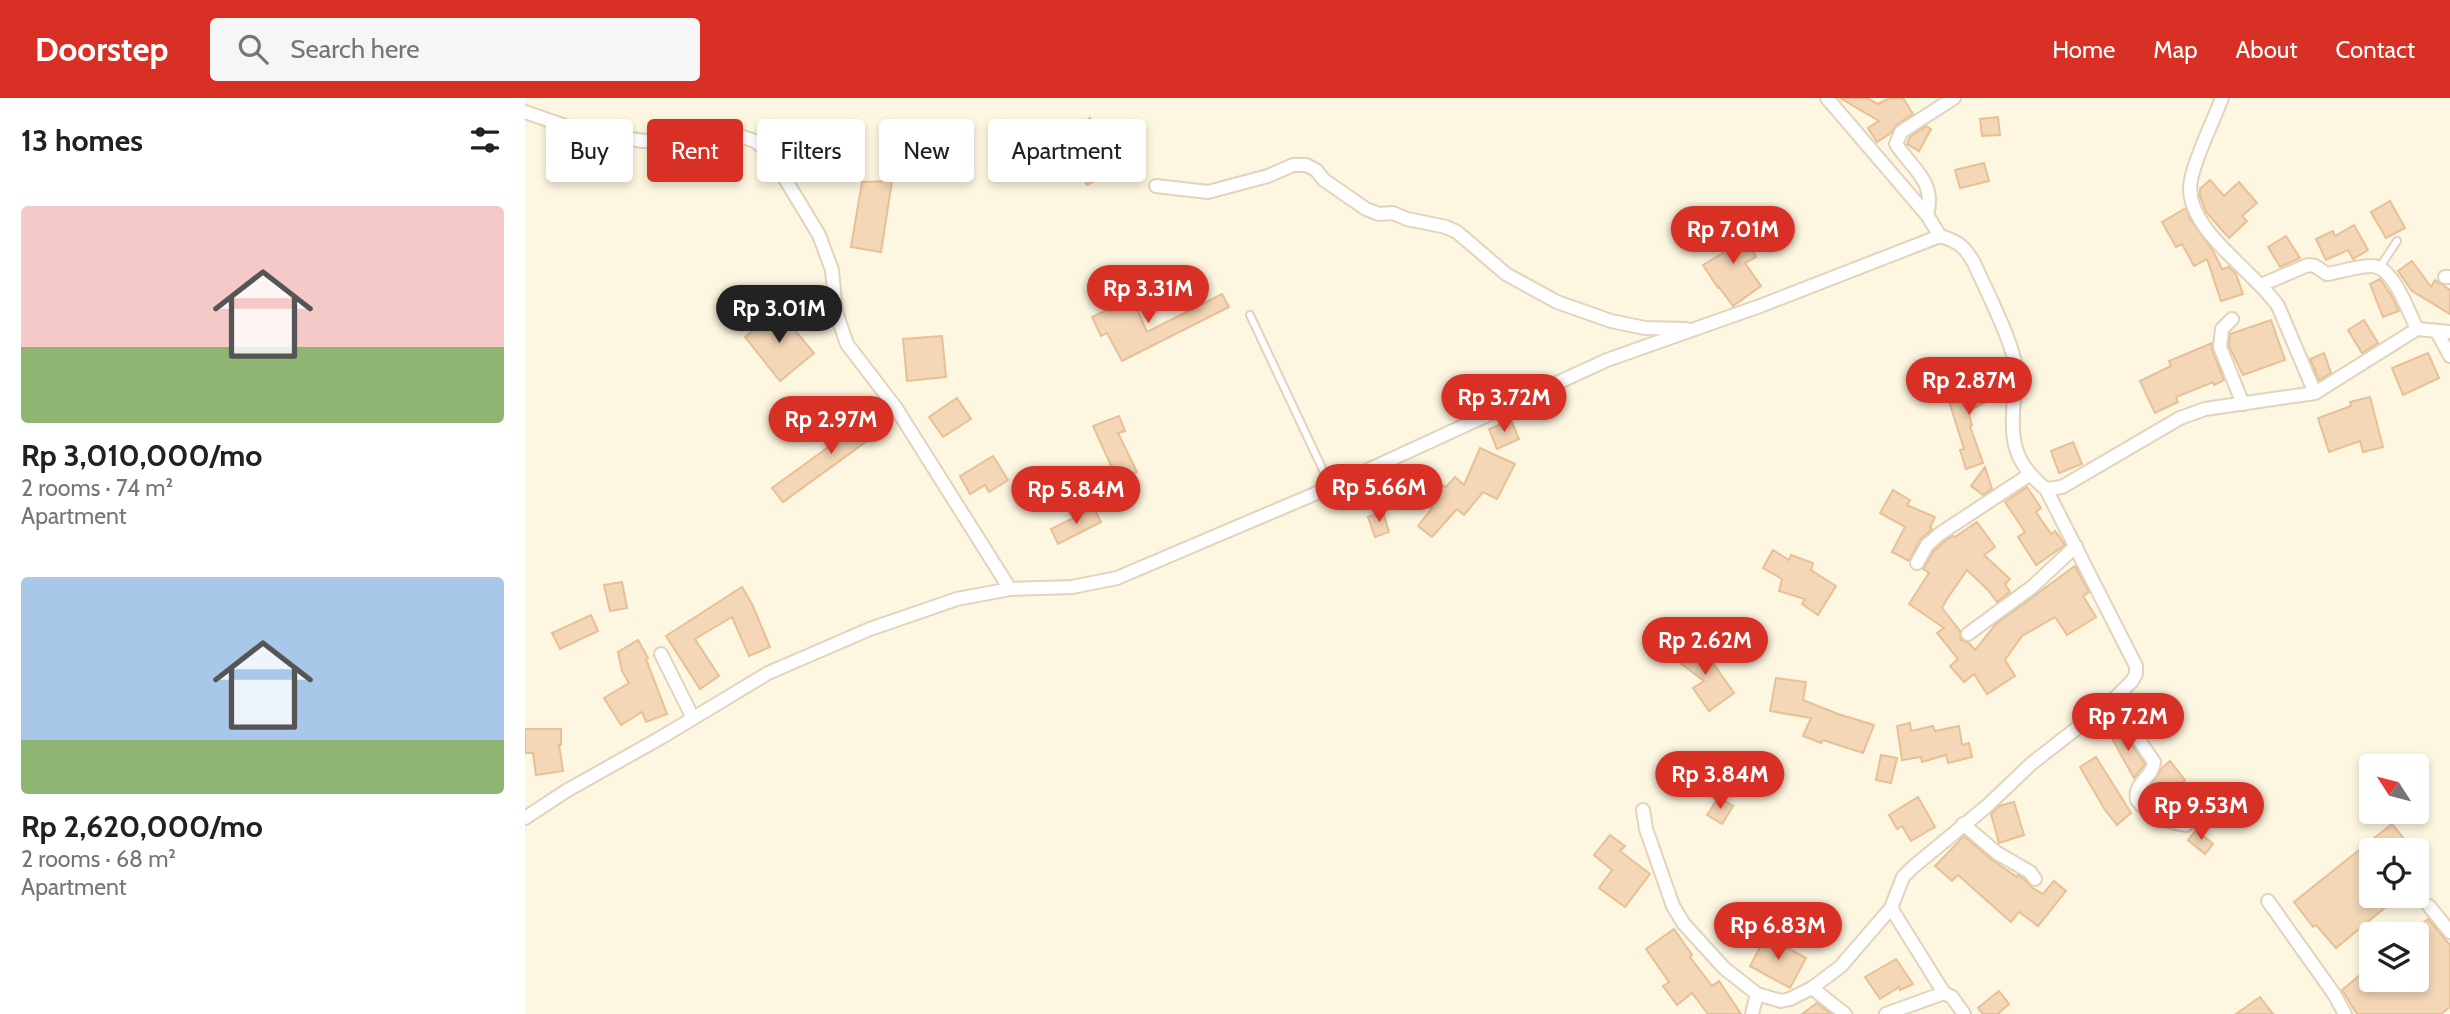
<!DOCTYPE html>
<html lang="en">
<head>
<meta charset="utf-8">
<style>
  :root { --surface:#fff; --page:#f6f6f6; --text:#202124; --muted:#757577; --accent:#d93025 }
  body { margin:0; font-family:Cabin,sans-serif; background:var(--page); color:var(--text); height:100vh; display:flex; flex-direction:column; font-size:26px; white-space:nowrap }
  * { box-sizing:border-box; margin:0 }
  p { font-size:23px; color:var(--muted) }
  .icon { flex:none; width:38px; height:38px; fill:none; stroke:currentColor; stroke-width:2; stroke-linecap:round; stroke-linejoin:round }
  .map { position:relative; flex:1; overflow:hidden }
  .details { display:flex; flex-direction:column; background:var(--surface); width:525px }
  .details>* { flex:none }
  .hud { position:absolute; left:21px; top:21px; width:665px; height:63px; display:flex; gap:14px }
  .needle { width:46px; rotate:306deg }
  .buttons { position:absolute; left:1834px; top:656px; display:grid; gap:14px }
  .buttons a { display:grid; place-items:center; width:70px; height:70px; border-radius:7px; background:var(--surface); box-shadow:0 4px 10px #0003; font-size:35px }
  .price { position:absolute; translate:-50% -60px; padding:0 16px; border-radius:24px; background:var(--accent); color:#fff; font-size:23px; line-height:46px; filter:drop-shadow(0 2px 4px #0008) }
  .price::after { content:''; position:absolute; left:50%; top:42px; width:21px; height:16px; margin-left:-10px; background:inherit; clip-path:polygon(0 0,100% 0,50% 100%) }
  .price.current { background:#222; color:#fff }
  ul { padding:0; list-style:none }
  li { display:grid; align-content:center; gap:14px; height:371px; padding:0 21px }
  li span { display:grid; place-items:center; height:217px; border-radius:7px; color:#555 }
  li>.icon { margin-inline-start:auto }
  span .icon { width:126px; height:126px; fill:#fffc; stroke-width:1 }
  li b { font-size:30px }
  h2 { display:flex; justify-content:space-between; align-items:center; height:84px; padding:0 21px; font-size:30px }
  .chip { padding:0 24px; border-radius:7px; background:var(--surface); box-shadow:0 4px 10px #0003; font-size:24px; line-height:63px }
  .chip.current { background:var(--accent); color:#fff }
  header { display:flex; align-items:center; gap:42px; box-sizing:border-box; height:98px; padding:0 35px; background:var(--accent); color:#fff }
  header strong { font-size:33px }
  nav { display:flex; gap:38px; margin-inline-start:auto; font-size:24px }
  .search { width:490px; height:63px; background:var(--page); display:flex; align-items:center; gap:18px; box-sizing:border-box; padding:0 24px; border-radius:7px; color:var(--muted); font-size:26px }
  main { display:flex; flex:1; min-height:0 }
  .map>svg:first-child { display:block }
</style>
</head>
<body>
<header>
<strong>Doorstep</strong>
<div class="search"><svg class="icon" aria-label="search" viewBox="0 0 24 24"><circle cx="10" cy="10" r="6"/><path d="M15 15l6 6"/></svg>Search here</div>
<nav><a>Home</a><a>Map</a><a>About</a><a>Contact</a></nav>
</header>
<main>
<section class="details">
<h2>13 homes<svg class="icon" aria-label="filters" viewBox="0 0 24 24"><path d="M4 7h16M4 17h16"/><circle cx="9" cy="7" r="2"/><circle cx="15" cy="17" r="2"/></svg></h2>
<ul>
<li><span style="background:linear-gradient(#f6c9c9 65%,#8fb573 0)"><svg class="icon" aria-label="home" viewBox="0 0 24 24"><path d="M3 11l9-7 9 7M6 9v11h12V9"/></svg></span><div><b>Rp 3,010,000/mo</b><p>2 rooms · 74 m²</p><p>Apartment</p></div></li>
<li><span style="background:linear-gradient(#a9c7e8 75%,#8fb573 0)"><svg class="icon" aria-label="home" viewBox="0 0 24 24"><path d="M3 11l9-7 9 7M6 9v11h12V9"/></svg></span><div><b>Rp 2,620,000/mo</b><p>2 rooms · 68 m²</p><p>Apartment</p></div></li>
</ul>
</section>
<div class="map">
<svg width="1925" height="916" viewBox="0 0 1925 916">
  <rect width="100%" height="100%" fill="#fdf6e0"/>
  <!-- building -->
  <g fill="#f3d7b6" stroke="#e7c096" stroke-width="2">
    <path d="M1315,0H1342L1353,6L1364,0H1378L1388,16L1371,27L1366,35L1352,44L1343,30L1354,23Z"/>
    <path d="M1473,19L1475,37L1457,38L1455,21Z"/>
    <path d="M565,20L595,70L562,87L550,65L548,66L532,42Z"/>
    <path d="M1401,28L1406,31L1394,53L1382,46L1385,39Z"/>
    <path d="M1459,65L1464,83L1435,90L1430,72Z"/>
    <path d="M1685,82L1699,98L1714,84L1732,105L1717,118L1722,123L1704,140L1681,114L1675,98V91Z"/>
    <path d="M367,83L356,154L326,149L337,84Z"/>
    <path d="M1865,103L1880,130L1861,140L1846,114Z"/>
    <path d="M1661,110L1665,121L1687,151L1697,171L1704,169L1711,176L1718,196L1696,203L1682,161L1669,168L1657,146L1651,149L1637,124Z"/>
    <path d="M1214,126L1231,159L1220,165L1236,188L1208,208L1194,189L1193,190L1178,167L1198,155L1190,138Z"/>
    <path d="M1829,127L1843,152L1828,161L1823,152L1801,162L1791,141L1808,133L1810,138Z"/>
    <path d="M1761,138L1775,160L1755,169L1743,149Z"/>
    <path d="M1887,163L1906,189L1910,182L1925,192V216L1887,193L1873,173Z"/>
    <path d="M1855,181L1866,197L1874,213L1858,219L1845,186Z"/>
    <path d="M697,196L704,209L597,263L582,235L576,238L567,219L607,200L622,234Z"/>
    <path d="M253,212L289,255L255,283L220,239Z"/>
    <path d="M1746,222L1760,262L1718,277L1704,248L1705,236Z"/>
    <path d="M1839,222L1853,245L1837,255L1823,232Z"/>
    <path d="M417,238L421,279L382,283L378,241Z"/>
    <path d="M1687,245V252L1699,282L1689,287L1688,284L1651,299L1653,304L1630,315L1615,283L1646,268L1644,263Z"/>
    <path d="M1799,255L1806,275L1794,282L1785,261Z"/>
    <path d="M1903,255L1914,280L1878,297L1867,270Z"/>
    <path d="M1455,277L1467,301L1443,313L1447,327L1445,328L1458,365L1441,371L1435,352L1439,351L1423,300L1440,294L1436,287Z"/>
    <path d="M1845,299L1858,349L1838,354L1835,343L1804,354L1793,320L1826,308L1825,304Z"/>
    <path d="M432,300L446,321L418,339L404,319Z"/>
    <path d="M353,313L364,327L258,404L247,390Z"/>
    <path d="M594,318L600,333L593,335L612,374L593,383L568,328Z"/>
    <path d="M986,322L994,341L972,351L964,331Z"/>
    <path d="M1548,344L1557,366L1534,375L1526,353Z"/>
    <path d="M955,350L990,366L972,401L958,394L939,417L932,411L907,439L893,428L907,410L890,400L903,379L921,389L930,379L939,387Z"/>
    <path d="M468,358L483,382L464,394L460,387L445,396L435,378Z"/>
    <path d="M1460,369L1467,391L1458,397L1446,388Z"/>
    <path d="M1502,389L1516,410L1511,414L1526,436L1530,433L1540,447L1511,467L1493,439L1500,434L1480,404Z"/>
    <path d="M1368,392L1385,402L1382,407L1410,419L1405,429L1407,431L1395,442L1384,463L1367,454L1380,429L1355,415Z"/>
    <path d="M569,410L576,424L533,446L526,431Z"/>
    <path d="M858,414L864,434L850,439L843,419Z"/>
    <path d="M1452,424L1470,449L1459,457L1485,481L1480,486L1485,494L1472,504L1463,492L1442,472L1422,501L1417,510L1435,533L1436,542L1444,545L1450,552L1471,526L1550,468L1564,494L1558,498L1571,519L1542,537L1530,519L1497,538L1480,562L1490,578L1462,596L1449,576L1439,584L1425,568L1433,561L1412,535L1419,530L1384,506L1404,475L1398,471L1409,453L1421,442L1428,438L1430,439Z"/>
    <path d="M1248,452L1264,462L1266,457L1288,465L1286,472L1311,488L1293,517L1277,506L1280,501L1254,493L1257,481L1238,470Z"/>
    <path d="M97,484L102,510L85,513L79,487Z"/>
    <path d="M217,489L227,506L245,549L224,558L207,519L170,541L194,578L175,591L141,538Z"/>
    <path d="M66,517L73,533L35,551L27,535Z"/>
    <path d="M113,542L123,560L121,561L142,616L121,624L117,614L96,627L79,600L104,585L97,573L93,554Z"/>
    <path d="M1163,544L1185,561L1209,595L1184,613L1168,590L1179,583L1150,561Z"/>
    <path d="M1251,580L1281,584L1278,602L1313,616L1349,627L1338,655L1298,642L1296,645L1278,638L1286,620L1245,613Z"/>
    <path d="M1385,625L1386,633L1408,628L1410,633L1434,628L1437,647L1444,645L1447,659L1423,665L1421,657L1397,664L1396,659L1377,662L1372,628Z"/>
    <path d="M0,631H36V647H34L38,673L11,677L8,655H0Z"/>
    <path d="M1596,631L1620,666L1609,680L1585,637Z"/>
    <path d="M1356,657L1372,660L1366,685L1351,682Z"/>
    <path d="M1571,659L1606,715L1592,727L1580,712L1555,669Z"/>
    <path d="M1173,661L1201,672L1190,699L1163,689Z"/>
    <path d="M1645,663L1660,682L1654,687L1674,713L1666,720L1656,717L1641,698L1630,707L1621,698L1623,691L1637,670Z"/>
    <path d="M1194,699L1208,708L1197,726L1182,717Z"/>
    <path d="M1393,699L1410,729L1386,743L1377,728L1372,731L1364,717Z"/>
    <path d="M1489,704L1499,737L1474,745L1466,716L1474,708Z"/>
    <path d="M1867,726L1888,752H1846V798H1874L1811,850L1791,827L1788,829L1769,804Z"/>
    <path d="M1671,732L1688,746L1680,756L1663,742Z"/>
    <path d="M1085,737L1100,748L1095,753L1125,776L1100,809L1074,790L1087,772L1069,757Z"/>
    <path d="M1439,738L1467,762L1492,779L1493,777L1499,781L1506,789L1518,796L1529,783L1541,793L1513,828L1494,814L1486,824L1433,777L1427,783L1410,768Z"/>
    <path d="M1903,821L1925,847V909L1916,916H1832L1817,892L1846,868V882H1892V830Z"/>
    <path d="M1149,831L1167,857L1165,859L1187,888L1194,883L1216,916H1183L1167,895L1152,907L1138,888L1144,884L1121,851Z"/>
    <path d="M1241,838L1281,860L1265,890L1225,868Z"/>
    <path d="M1371,861L1388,886L1375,892L1374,889L1355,901L1340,879Z"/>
    <path d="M1474,893L1484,906L1473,916H1458L1453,910Z"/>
    <path d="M1735,899L1748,916H1711Z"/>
    <path d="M1292,905L1306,916H1277Z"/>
  </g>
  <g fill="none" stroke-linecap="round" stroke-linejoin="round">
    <!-- lane casing -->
    <g stroke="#e1d3bc" stroke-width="10">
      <g id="lane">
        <path d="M1855,169L1872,143"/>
        <path d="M725,217L806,389"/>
      </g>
    </g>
    <!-- street casing -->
    <g stroke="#e1d3bc" stroke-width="16">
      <g id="street">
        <path d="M1302,0L1402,117L1415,138"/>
        <path d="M1697,0C1688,24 1671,57 1666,82C1656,129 1730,173 1753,208L1790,295"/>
        <path d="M0,14L52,32L118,43L212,37L230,43L245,56L294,137L307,172L311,214L322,246L371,310L485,491"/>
        <path d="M631,88L683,94L743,78L768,67H781L791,72L799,82L841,111L854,116L868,115L882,121L921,129L932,134L981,176L1032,204L1086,223L1120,230L1161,231"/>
        <path d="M1402,117C1411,83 1388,72 1371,46L1376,34L1429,0"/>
        <path d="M1920,179H1925"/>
        <path d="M1736,187L1783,167L1790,168L1802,176C1816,174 1832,168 1846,168C1868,167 1883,213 1892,231"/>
        <path d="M1707,221L1697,231L1695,249L1718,306"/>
        <path d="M1912,234L1925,258"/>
        <path d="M1521,391L1537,389L1655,320L1680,311L1790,295L1892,231L1925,234"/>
        <path d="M1392,465L1402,447L1416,435L1504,377"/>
        <path d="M1443,536L1507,489L1551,448"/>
        <path d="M136,556L168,620"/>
        <path d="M1587,603L1629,664C1628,680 1608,684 1612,702C1624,718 1642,724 1661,727"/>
        <path d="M0,720L41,693L137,639L243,575L345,531L432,501L485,491L547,489L592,480L806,389L1082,262L1235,208L1415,138C1433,143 1440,149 1449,165C1461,192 1488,244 1491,271C1492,280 1490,290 1489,299C1486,340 1486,363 1521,391L1611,568V576L1607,583L1587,603L1506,666L1462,708L1388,769L1378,779L1366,810L1316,868L1287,890L1265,901L1256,903L1232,896L1199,870L1159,826L1148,808L1121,731L1118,712"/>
        <path d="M1438,726L1472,755L1505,774L1510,781"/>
        <path d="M1743,803L1809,896L1820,916"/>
        <path d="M1904,808L1925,834"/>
        <path d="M1366,810L1419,895"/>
        <path d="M1287,890L1320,916"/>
        <path d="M1227,916L1232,896"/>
        <path d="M1361,916L1419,895L1427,899L1439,916"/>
      </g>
    </g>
    <!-- lane -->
    <use href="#lane" stroke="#fff" stroke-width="6"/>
    <!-- street -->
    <use href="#street" stroke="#fff" stroke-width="12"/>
  </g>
</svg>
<div class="buttons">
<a><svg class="needle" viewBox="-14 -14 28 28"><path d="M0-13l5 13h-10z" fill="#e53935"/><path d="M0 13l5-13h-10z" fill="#757577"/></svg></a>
<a><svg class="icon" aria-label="locate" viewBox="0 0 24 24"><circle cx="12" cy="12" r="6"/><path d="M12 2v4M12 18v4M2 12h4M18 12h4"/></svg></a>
<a><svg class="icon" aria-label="layers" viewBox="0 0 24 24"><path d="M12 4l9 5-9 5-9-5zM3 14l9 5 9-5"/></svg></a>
</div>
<b class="price" style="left:1208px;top:168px">Rp 7.01M</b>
<b class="price" style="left:623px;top:227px">Rp 3.31M</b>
<b class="price current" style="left:254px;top:247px">Rp 3.01M</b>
<b class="price" style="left:1444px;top:319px">Rp 2.87M</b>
<b class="price" style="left:979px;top:336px">Rp 3.72M</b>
<b class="price" style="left:306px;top:358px">Rp 2.97M</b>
<b class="price" style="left:854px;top:426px">Rp 5.66M</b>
<b class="price" style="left:551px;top:428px">Rp 5.84M</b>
<b class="price" style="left:1180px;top:579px">Rp 2.62M</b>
<b class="price" style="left:1603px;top:655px">Rp 7.2M</b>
<b class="price" style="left:1195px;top:713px">Rp 3.84M</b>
<b class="price" style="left:1676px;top:744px">Rp 9.53M</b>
<b class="price" style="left:1253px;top:864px">Rp 6.83M</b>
<div class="hud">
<a class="chip">Buy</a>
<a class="chip current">Rent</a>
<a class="chip">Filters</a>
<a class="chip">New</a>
<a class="chip">Apartment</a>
</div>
</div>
</main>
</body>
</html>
